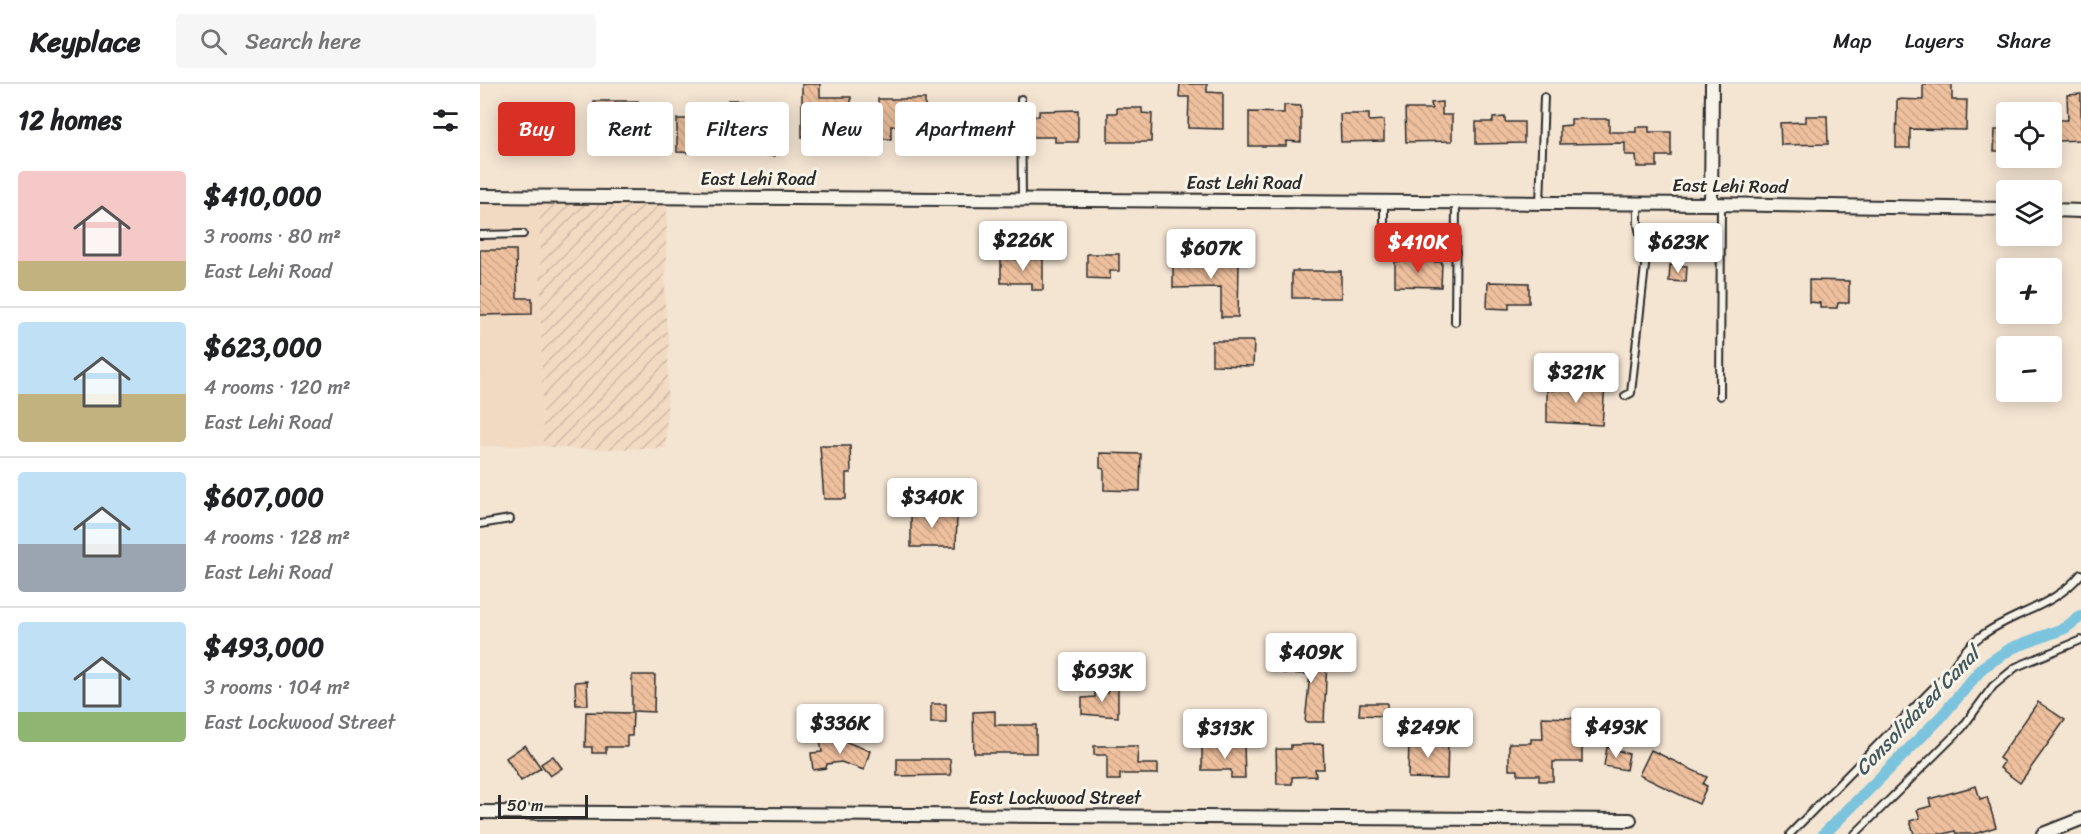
<!DOCTYPE html>
<html lang="en">
<head>
<meta charset="utf-8">
<style>
  :root { --surface:#fff; --page:#f6f6f6; --text:#202124; --muted:#757577; --line:#e0e0e0; --accent:#d93025 }
  body { margin:0; font-family:Sriracha,sans-serif; background:var(--page); color:var(--text); height:100vh; display:flex; flex-direction:column; font-size:22px; white-space:nowrap }
  * { box-sizing:border-box; margin:0 }
  p { font-size:20px; color:var(--muted) }
  .icon { flex:none; width:33px; height:33px; fill:none; stroke:currentColor; stroke-width:2; stroke-linecap:round; stroke-linejoin:round }
  .map { position:relative; flex:1; overflow:hidden }
  .side { display:flex; flex-direction:column; background:var(--surface); width:480px }
  .side>* { flex:none }
  .hud { position:absolute; left:18px; top:18px; width:570px; height:54px; display:flex; gap:12px }
  .buttons { position:absolute; left:1516px; top:18px; display:grid; gap:12px }
  .buttons a { display:grid; place-items:center; width:66px; height:66px; border-radius:6px; background:var(--surface); box-shadow:0 3px 15px #0003; font-size:30px }
  .scale { position:absolute; left:18px; bottom:15px; width:90px; box-sizing:border-box; padding-left:6px; border:3px solid #2b2b2b; border-top:0; font-size:16px; line-height:21px; white-space:nowrap; color:#2b2b2b; -webkit-text-stroke:4px #f7f3e8; paint-order:stroke }
  .price { position:absolute; translate:-50% -51px; padding:0 14px; border-radius:6px; background:#fff; color:#222; font-size:20px; line-height:39px; filter:drop-shadow(0 2px 3px #0008) }
  .price::after { content:''; position:absolute; left:50%; top:36px; width:18px; height:14px; margin-left:-9px; background:inherit; clip-path:polygon(0 0,100% 0,50% 100%) }
  .price.current { background:var(--accent); color:#fff }
  ul { padding:0; list-style:none }
  li { display:flex; align-items:center; gap:18px; height:150px; padding:0 18px }
  li+li { border-top:2px solid var(--line) }
  li span { display:grid; place-items:center; flex:none; width:168px; height:120px; border-radius:6px; color:#555 }
  li>.icon { margin-inline-start:auto }
  span .icon { width:72px; height:72px; fill:#fffc; stroke-width:1 }
  li b { font-size:26px }
  h2 { display:flex; justify-content:space-between; align-items:center; height:72px; padding:0 18px; font-size:26px }
  .chip { padding:0 21px; border-radius:6px; background:var(--surface); box-shadow:0 3px 15px #0003; font-size:21px; line-height:54px }
  .chip.current { background:var(--accent); color:#fff }
  header { display:flex; align-items:center; gap:36px; box-sizing:border-box; height:84px; padding:0 30px; background:var(--surface); border-bottom:2px solid var(--line) }
  header strong { font-size:28px }
  nav { display:flex; gap:33px; margin-inline-start:auto; font-size:21px }
  .search { width:420px; height:54px; background:var(--page); display:flex; align-items:center; gap:15px; box-sizing:border-box; padding:0 21px; border-radius:6px; color:var(--muted); font-size:22px }
  main { display:flex; flex:1; min-height:0 }
  .map>svg:first-child { display:block }
</style>
</head>
<body>
<header>
<strong>Keyplace</strong>
<div class="search"><svg class="icon" aria-label="search" viewBox="0 0 24 24"><circle cx="10" cy="10" r="6"/><path d="M15 15l6 6"/></svg>Search here</div>
<nav><a>Map</a><a>Layers</a><a>Share</a></nav>
</header>
<main>
<section class="side">
<h2>12 homes<svg class="icon" aria-label="filters" viewBox="0 0 24 24"><path d="M4 7h16M4 17h16"/><circle cx="9" cy="7" r="2"/><circle cx="15" cy="17" r="2"/></svg></h2>
<ul>
<li><span style="background:linear-gradient(#f6c9c9 75%,#c2b280 0)"><svg class="icon" aria-label="home" viewBox="0 0 24 24"><path d="M3 11l9-7 9 7M6 9v11h12V9"/></svg></span><div><b>$410,000</b><p>3 rooms · 80 m²</p><p>East Lehi Road</p></div></li>
<li><span style="background:linear-gradient(#bfe0f5 60%,#c2b280 0)"><svg class="icon" aria-label="home" viewBox="0 0 24 24"><path d="M3 11l9-7 9 7M6 9v11h12V9"/></svg></span><div><b>$623,000</b><p>4 rooms · 120 m²</p><p>East Lehi Road</p></div></li>
<li><span style="background:linear-gradient(#bfe0f5 60%,#9aa5b1 0)"><svg class="icon" aria-label="home" viewBox="0 0 24 24"><path d="M3 11l9-7 9 7M6 9v11h12V9"/></svg></span><div><b>$607,000</b><p>4 rooms · 128 m²</p><p>East Lehi Road</p></div></li>
<li><span style="background:linear-gradient(#bfe0f5 75%,#8fb573 0)"><svg class="icon" aria-label="home" viewBox="0 0 24 24"><path d="M3 11l9-7 9 7M6 9v11h12V9"/></svg></span><div><b>$493,000</b><p>3 rooms · 104 m²</p><p>East Lockwood Street</p></div></li>
</ul>
</section>
<div class="map">
<svg width="1601" height="750" viewBox="0 0 1601 750">
  <defs>
    <pattern id="industrial-furrows" width="10" height="10" patternUnits="userSpaceOnUse" patternTransform="scale(1.5)"><rect width="10" height="10" fill="#f2d9c2"/><path d="M-1 1l2-2M0 10L10 0M9 11l2-2" fill="none" stroke="#d0baa7"/></pattern>
    <pattern id="building-back-hatch" width="6" height="6" patternUnits="userSpaceOnUse" patternTransform="scale(1.5)"><rect width="6" height="6" fill="#eec09e"/><path d="M-1 5l2 2M0 0l6 6M5-1l2 2" fill="none" stroke="#cca588"/></pattern>
  </defs>
  <rect width="100%" height="100%" fill="#f4e4d2"/>
  <filter id="ink" filterUnits="userSpaceOnUse"><feTurbulence type="fractalNoise" baseFrequency=".0167" numOctaves="2"/><feDisplacementMap in="SourceGraphic" scale="12" xChannelSelector="R" yChannelSelector="G"/><feConvolveMatrix kernelMatrix="1 2 1 2 8 2 1 2 1" color-interpolation-filters="sRGB"/></filter>
  <g filter="url(#ink)">
    <!-- built -->
    <path fill="#f2d9c2" d="M0,112H59L63,362H0Z"/>
    <!-- industrial -->
    <path fill="url(#industrial-furrows)" d="M59,112L187,113L185,219L187,250L189,251L186,364L97,365L63,362Z"/>
    <g fill="none" stroke-linecap="round" stroke-linejoin="round">
      <!-- canal -->
      <path stroke="#7cc4dd" stroke-width="12" d="M1344,750L1461,633L1503,583L1532,564L1585,544L1601,532"/>
    </g>
    <!-- building -->
    <g fill="url(#building-back-hatch)" stroke="#2b2b2b" stroke-width="1.5">
      <path d="M322,0H340V13H371V52L355,53V57H340V53H322Z"/>
      <path d="M700,0H727V8L743,9V45L708,44L709,13H699Z"/>
      <path d="M1443,0H1472V16H1487L1486,46L1430,45V64H1416L1417,15L1443,16Z"/>
      <path d="M1601,10V56L1577,57V53H1572V36H1588L1587,11Z"/>
      <path d="M398,15H445V33H452V45L411,42V55H398Z"/>
      <rect x="248" y="16" width="15" height="18"/>
      <rect x="114" y="17" width="44" height="37"/>
      <path d="M962,18V31H972V57L926,58L925,25H952L951,19Z"/>
      <path d="M804,21L821,22V58L806,57V62H769V28L804,29Z"/>
      <path d="M637,24H662V29L672,30L671,58H628V29H637Z"/>
      <path d="M598,26V58H575V53H551V32H559V27Z"/>
      <path d="M474,28H503V33H516V54L474,53Z"/>
      <path d="M860,30H889V37L904,36V57L861,58Z"/>
      <path d="M1326,32H1347L1348,60L1301,61L1300,39L1326,38Z"/>
      <path d="M1025,33V38H1044V59L996,60V38H1013V34Z"/>
      <path d="M255,34L296,35L295,72L267,71L268,64H254Z"/>
      <path d="M197,35H230V59H218V69L197,68Z"/>
      <path d="M1091,35H1129V48H1156V43H1169V48H1191V72H1177V83H1157L1156,71H1145V59L1080,60V42L1091,41Z"/>
      <path d="M1515,46H1527V67H1514Z"/>
      <path d="M0,166H36L37,214H52V230L0,231Z"/>
      <path d="M607,170H639V187H630V195L607,194Z"/>
      <path d="M521,175H563V206H552V199H521Z"/>
      <path d="M693,175L759,176L758,233H741V203L693,204Z"/>
      <path d="M915,177L962,178L961,203L915,202Z"/>
      <path d="M1190,181L1207,182L1206,198L1189,197Z"/>
      <rect x="812" y="187" width="49" height="27"/>
      <path d="M1329,196L1369,197V219H1358L1357,224H1340V219L1329,218Z"/>
      <path d="M1008,198L1049,199V219H1029V225L1007,224Z"/>
      <path d="M732,257H774L773,282L732,281Z"/>
      <path d="M1075,301H1125L1122,341L1067,338V306H1075Z"/>
      <path d="M340,362H370L371,389H366V415H344Z"/>
      <path d="M620,369L661,370L660,407L624,406V385L620,384Z"/>
      <path d="M431,422H447V431H477L476,463H431Z"/>
      <path d="M803,574L847,575L844,638H825L830,590L803,589Z"/>
      <path d="M152,591H175L174,628L152,627Z"/>
      <path d="M107,597L108,621H96L95,598Z"/>
      <path d="M628,601H638V633L602,630V614L615,613V609H628Z"/>
      <path d="M1558,618L1585,636L1540,699L1520,684L1524,678L1519,674Z"/>
      <path d="M880,619H907V632L879,631Z"/>
      <rect x="451" y="620" width="15" height="19"/>
      <path d="M515,627V641H556V669H494L493,628Z"/>
      <path d="M106,628L153,629L152,652H147V663H126V669H112V663H105Z"/>
      <path d="M1062,633L1094,634V652H1102V678H1073V697H1059V691H1038V686H1029V659H1051V655H1063Z"/>
      <path d="M354,654V659L364,657L390,667L384,686L361,678L347,680L346,684L333,686L331,669L342,668L340,656Z"/>
      <path d="M929,656H968L967,695L928,694Z"/>
      <path d="M843,660L844,685H835L836,692L812,693V700H797L796,665H811V661Z"/>
      <path d="M45,661L61,684L41,697L26,674Z"/>
      <path d="M614,662H658L657,680H678V690H640V696H627V671H614Z"/>
      <path d="M764,662L765,694H751V686H722V663Z"/>
      <path d="M1127,663L1149,670L1146,686L1124,682Z"/>
      <path d="M1171,666L1227,693L1223,700L1227,702L1219,720L1159,691Z"/>
      <path d="M73,672L82,684L70,692L61,680Z"/>
      <path d="M417,675H470L471,691L417,692Z"/>
      <path d="M1496,702L1500,715L1507,713L1516,743L1494,750H1476L1475,747L1464,750H1434L1430,737L1440,734L1437,726L1451,722L1449,715Z"/>
    </g>
    <g fill="none" stroke-linecap="round" stroke-linejoin="round">
      <!-- lane casing -->
      <g stroke="#2b2b2b" stroke-width="10">
        <g id="lane">
          <path d="M541,15L542,115"/>
          <path d="M904,118V157L907,166L912,168L976,169"/>
          <path d="M1060,119L1064,13"/>
          <path d="M0,151L43,150"/>
          <path d="M975,238L976,118"/>
          <path d="M1145,312L1151,309L1166,173L1158,141V120"/>
          <path d="M1240,312L1241,121"/>
          <path d="M0,440L30,435"/>
          <path d="M1310,750L1470,587C1479,574 1488,561 1501,552C1535,527 1573,524 1601,490"/>
          <path d="M1375,750L1482,644L1513,602L1536,583L1601,556"/>
        </g>
      </g>
      <!-- street casing -->
      <g stroke="#2b2b2b" stroke-width="16">
        <g id="street">
          <path d="M0,112L1231,120L1527,125"/>
          <path d="M1231,120L1232,0"/>
          <path d="M1572,126L1601,127"/>
          <path d="M0,728L1150,736"/>
          <path d="M1563,750L1601,735"/>
        </g>
      </g>
      <!-- lane -->
      <use href="#lane" stroke="#f7f3e8" stroke-width="6"/>
      <!-- street -->
      <use href="#street" stroke="#f7f3e8" stroke-width="12"/>
    </g>
  </g>
  <g text-anchor="middle" stroke-width="6" stroke-linejoin="round" paint-order="stroke">
    <!-- street labels -->
    <g font-size="18" fill="#2b2b2b" stroke="#f7f3e8">
      <text x="278" y="101">East Lehi Road</text>
      <text x="764" y="105">East Lehi Road</text>
      <text transform="translate(1250 102) rotate(1)" y="6">East Lehi Road</text>
      <text x="575" y="720">East Lockwood Street</text>
    </g>
    <!-- water labels -->
    <g font-size="20" font-style="italic" fill="#435960" stroke="#f7f3e8">
      <text transform="translate(1437 627) rotate(-46)" y="7">Consolidated Canal</text>
    </g>
  </g>
</svg>
<div class="buttons">
<a><svg class="icon" aria-label="locate" viewBox="0 0 24 24"><circle cx="12" cy="12" r="6"/><path d="M12 2v4M12 18v4M2 12h4M18 12h4"/></svg></a>
<a><svg class="icon" aria-label="layers" viewBox="0 0 24 24"><path d="M12 4l9 5-9 5-9-5zM3 14l9 5 9-5"/></svg></a>
<a>+</a>
<a>−</a>
</div>
<div class="scale">50 m</div>
<b class="price" style="left:543px;top:188px">$226K</b>
<b class="price current" style="left:938px;top:190px">$410K</b>
<b class="price" style="left:1198px;top:190px">$623K</b>
<b class="price" style="left:731px;top:196px">$607K</b>
<b class="price" style="left:1096px;top:320px">$321K</b>
<b class="price" style="left:452px;top:445px">$340K</b>
<b class="price" style="left:831px;top:600px">$409K</b>
<b class="price" style="left:622px;top:619px">$693K</b>
<b class="price" style="left:360px;top:671px">$336K</b>
<b class="price" style="left:948px;top:675px">$249K</b>
<b class="price" style="left:1136px;top:675px">$493K</b>
<b class="price" style="left:745px;top:676px">$313K</b>
<div class="hud">
<a class="chip current">Buy</a>
<a class="chip">Rent</a>
<a class="chip">Filters</a>
<a class="chip">New</a>
<a class="chip">Apartment</a>
</div>
</div>
</main>
</body>
</html>
